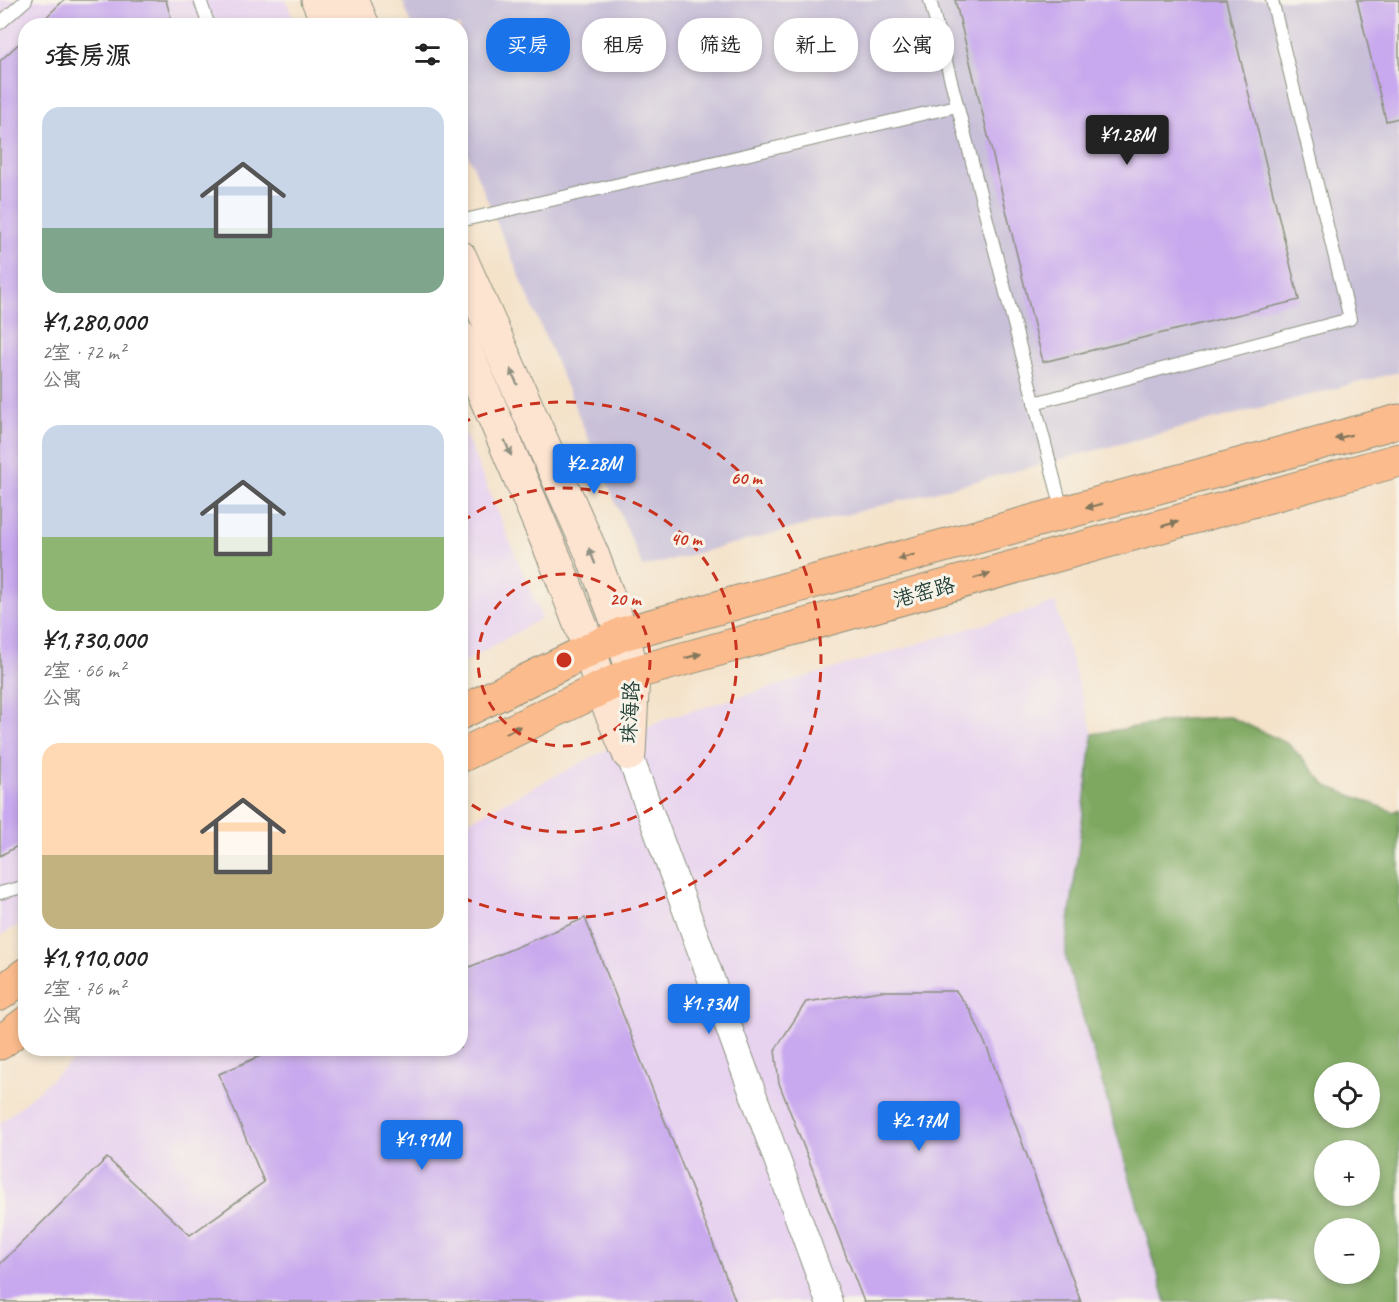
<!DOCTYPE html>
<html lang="zh">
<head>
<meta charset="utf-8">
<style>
  :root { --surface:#fff; --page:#f6f6f6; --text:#222; --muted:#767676; --accent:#1a73e8 }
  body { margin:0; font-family:Caveat,"LXGW WenKai TC",sans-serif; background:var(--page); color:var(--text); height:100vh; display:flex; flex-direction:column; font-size:22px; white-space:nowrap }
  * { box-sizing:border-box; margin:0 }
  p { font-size:20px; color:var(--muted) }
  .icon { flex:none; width:33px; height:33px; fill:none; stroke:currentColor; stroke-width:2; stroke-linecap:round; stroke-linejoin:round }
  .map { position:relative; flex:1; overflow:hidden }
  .side { position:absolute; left:18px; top:18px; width:450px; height:1038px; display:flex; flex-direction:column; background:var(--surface); border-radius:24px; box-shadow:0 3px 9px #0003 }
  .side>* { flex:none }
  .guide { position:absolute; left:486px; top:18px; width:570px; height:54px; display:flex; gap:12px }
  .controls { position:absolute; left:1314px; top:1062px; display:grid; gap:12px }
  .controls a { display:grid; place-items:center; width:66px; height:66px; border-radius:50%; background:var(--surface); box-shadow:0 3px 9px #0003; font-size:30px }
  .price { position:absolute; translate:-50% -51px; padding:0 14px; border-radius:6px; background:var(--accent); color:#fff; font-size:20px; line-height:39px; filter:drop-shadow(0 2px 3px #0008) }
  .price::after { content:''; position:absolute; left:50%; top:36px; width:18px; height:14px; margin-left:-9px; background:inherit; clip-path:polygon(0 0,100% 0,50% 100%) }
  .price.active { background:#222; color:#fff }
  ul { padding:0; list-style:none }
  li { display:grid; align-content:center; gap:12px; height:318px; padding:0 24px }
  li span { display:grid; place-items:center; height:186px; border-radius:18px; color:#555 }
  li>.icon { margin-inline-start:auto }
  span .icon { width:108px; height:108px; fill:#fffc; stroke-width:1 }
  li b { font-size:26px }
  h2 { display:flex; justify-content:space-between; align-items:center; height:72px; padding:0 24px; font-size:26px }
  .tag { padding:0 21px; border-radius:24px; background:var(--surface); box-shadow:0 3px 9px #0003; font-size:21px; line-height:54px }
  .tag.active { background:var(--accent); color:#fff }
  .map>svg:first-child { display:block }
</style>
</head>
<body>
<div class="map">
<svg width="1399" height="1302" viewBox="0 0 1399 1302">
  <rect width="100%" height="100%" fill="#f7f3e8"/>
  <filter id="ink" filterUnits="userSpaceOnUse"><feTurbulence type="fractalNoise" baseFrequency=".0167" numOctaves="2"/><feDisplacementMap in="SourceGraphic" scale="12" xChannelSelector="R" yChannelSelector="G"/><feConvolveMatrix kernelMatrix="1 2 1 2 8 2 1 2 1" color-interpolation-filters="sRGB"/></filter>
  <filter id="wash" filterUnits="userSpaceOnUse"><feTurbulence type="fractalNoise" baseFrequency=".008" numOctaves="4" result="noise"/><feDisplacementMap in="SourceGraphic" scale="24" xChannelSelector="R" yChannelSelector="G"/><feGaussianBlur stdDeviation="1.35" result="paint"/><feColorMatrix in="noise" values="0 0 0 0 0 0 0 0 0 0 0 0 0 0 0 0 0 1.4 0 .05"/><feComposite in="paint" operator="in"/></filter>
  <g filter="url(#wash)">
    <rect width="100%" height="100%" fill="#f4e2c9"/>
    <!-- built -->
    <g fill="#e7d2f0">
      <path d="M0,0H286L296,25L26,26V920L0,936Z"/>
      <path d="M460,422L542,618L461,664H460Z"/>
      <path d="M1055,603L1093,734L1065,955L1166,1302H0V1124L86,1049L460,1048L461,825L665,719Z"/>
    </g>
    <!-- industrial -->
    <path fill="#c8bfd8" d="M402,0H1399V372L643,567L461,138L460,26L412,25Z"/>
    <!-- forest -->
    <path fill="#7ea860" stroke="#4e724a" stroke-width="1.5" fill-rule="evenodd" d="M1230,717L1289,744L1327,786L1394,812L1399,809V1302H1166L1065,955L1093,734L1184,719ZM1324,1072H1370V1118H1324ZM1324,1150H1370V1196H1324ZM1324,1228H1370V1274H1324Z"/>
    <g id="blocks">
      <!-- building -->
      <g fill="#c8a8ee">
        <path d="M64,0H166L173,26H37Z"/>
        <path d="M955,0H1226L1299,300L1043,362Z"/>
        <path d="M1357,0H1399V118L1386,121Z"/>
        <path d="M26,37V841L0,856V61Z"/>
        <path d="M585,918L736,1302H0V1264L107,1158L190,1235L264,1182L219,1074L279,1048H460V971Z"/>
        <path d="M881,991H956L970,1010L988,1050L1081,1302H864L779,1083L775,1050L806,1002Z"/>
      </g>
    </g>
  </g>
  <g filter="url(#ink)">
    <use href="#blocks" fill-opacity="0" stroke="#8a907e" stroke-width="1.5"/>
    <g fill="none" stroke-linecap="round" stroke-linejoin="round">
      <!-- service casing -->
      <g stroke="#8a907e" stroke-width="14">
        <g id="service">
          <path d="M200,0L209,26"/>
          <path d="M930,0L1063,513"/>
          <path d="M0,23L26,0"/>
          <path d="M460,221L957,106"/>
          <path d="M1034,403L1350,319L1272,0"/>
          <path d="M0,893L19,888L26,884"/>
        </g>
      </g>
      <!-- minor casing -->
      <g stroke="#8a907e" stroke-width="28">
        <path id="minor" d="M629,754L829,1302"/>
      </g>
      <!-- secondary casing -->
      <g stroke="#8a907e" stroke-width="35">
        <g id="secondary">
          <path d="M318,0L329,26"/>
          <path d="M352,0L363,26"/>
          <path d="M460,257L592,554L622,634L633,673L629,754"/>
          <path d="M460,337L557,564L590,650L601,688L626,747"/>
        </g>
      </g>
      <!-- primary casing -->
      <g stroke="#8a907e" stroke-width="35">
        <g id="primary">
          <path d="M460,713L622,634L1399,421"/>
          <path d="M460,756L633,673L1399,460"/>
          <path d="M0,994L26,974"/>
          <path d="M0,1043L26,1023"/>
        </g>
      </g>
      <!-- service -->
      <use href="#service" stroke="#fff" stroke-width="12"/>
      <!-- minor -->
      <use href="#minor" stroke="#fff" stroke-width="26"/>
      <!-- secondary -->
      <use href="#secondary" stroke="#fde4d1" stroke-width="33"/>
      <!-- primary -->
      <use href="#primary" stroke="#fbbb8c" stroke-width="33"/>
    </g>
    <!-- one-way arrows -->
    <defs><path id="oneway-solid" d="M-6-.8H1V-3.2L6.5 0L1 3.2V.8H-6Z" transform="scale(1.5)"/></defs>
    <g fill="#8e9082">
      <use href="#oneway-solid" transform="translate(514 377) rotate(-114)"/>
      <use href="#oneway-solid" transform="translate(508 448) rotate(67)"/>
      <use href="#oneway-solid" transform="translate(592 556) rotate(-112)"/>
    </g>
    <g fill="#82765c">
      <use href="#oneway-solid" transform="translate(1343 437) rotate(165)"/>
      <use href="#oneway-solid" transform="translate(1094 506) rotate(165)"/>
      <use href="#oneway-solid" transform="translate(1170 524) rotate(-15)"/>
      <use href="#oneway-solid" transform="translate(906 557) rotate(165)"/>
      <use href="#oneway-solid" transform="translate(982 576) rotate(-15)"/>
      <use href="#oneway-solid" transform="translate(693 656) rotate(-15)"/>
      <use href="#oneway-solid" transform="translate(513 730) rotate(-26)"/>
    </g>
  </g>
  <!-- distance rings -->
  <g fill="none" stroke="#c8321e" stroke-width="3" stroke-dasharray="10 8">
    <circle cx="564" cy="660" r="86"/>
    <path d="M462 522A172 172 0 1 1 462 798"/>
    <path d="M461 423A258 258 0 1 1 461 897"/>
  </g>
  <g text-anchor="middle" stroke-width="6" stroke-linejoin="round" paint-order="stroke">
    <!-- street labels -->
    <g font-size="21" fill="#1f3d34" stroke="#f7f3e8">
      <text transform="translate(924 592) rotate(-15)" y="7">港窑路</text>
      <text transform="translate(630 712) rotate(-87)" y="7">珠海路</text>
    </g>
  </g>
  <circle cx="564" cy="660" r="9" fill="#c8321e" stroke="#f7f3e8" stroke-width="3"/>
  <g font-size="18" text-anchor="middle" font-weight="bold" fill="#c8321e" stroke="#f7f3e8" stroke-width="6" stroke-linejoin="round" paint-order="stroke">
    <text x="746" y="484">60 m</text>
    <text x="686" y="545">40 m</text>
    <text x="625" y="605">20 m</text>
  </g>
</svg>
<div class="controls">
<a><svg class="icon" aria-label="locate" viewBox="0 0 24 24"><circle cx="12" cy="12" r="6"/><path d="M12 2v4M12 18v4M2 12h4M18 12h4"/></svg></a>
<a>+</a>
<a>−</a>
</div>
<b class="price active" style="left:1127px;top:166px">¥1.28M</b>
<b class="price" style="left:594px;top:495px">¥2.28M</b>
<b class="price" style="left:709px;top:1035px">¥1.73M</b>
<b class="price" style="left:919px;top:1152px">¥2.17M</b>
<b class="price" style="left:422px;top:1171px">¥1.91M</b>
<div class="guide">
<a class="tag active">买房</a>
<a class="tag">租房</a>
<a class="tag">筛选</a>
<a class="tag">新上</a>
<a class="tag">公寓</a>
</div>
<section class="side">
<h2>5套房源<svg class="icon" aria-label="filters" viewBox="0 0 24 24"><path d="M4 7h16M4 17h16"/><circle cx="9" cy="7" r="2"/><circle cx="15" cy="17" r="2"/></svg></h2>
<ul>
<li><span style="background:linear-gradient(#c9d6e8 65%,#7fa58c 0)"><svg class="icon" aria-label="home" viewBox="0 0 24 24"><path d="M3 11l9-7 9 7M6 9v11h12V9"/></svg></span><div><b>¥1,280,000</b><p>2室 · 72 m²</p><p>公寓</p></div></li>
<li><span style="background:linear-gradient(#c9d6e8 60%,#8fb573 0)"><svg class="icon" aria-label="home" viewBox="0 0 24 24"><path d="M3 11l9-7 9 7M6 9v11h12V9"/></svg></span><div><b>¥1,730,000</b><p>2室 · 66 m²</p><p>公寓</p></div></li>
<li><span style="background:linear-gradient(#ffd9b3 60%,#c2b280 0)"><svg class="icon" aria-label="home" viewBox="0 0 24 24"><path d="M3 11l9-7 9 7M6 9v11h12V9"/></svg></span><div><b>¥1,910,000</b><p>2室 · 76 m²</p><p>公寓</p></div></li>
</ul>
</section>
</div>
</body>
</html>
